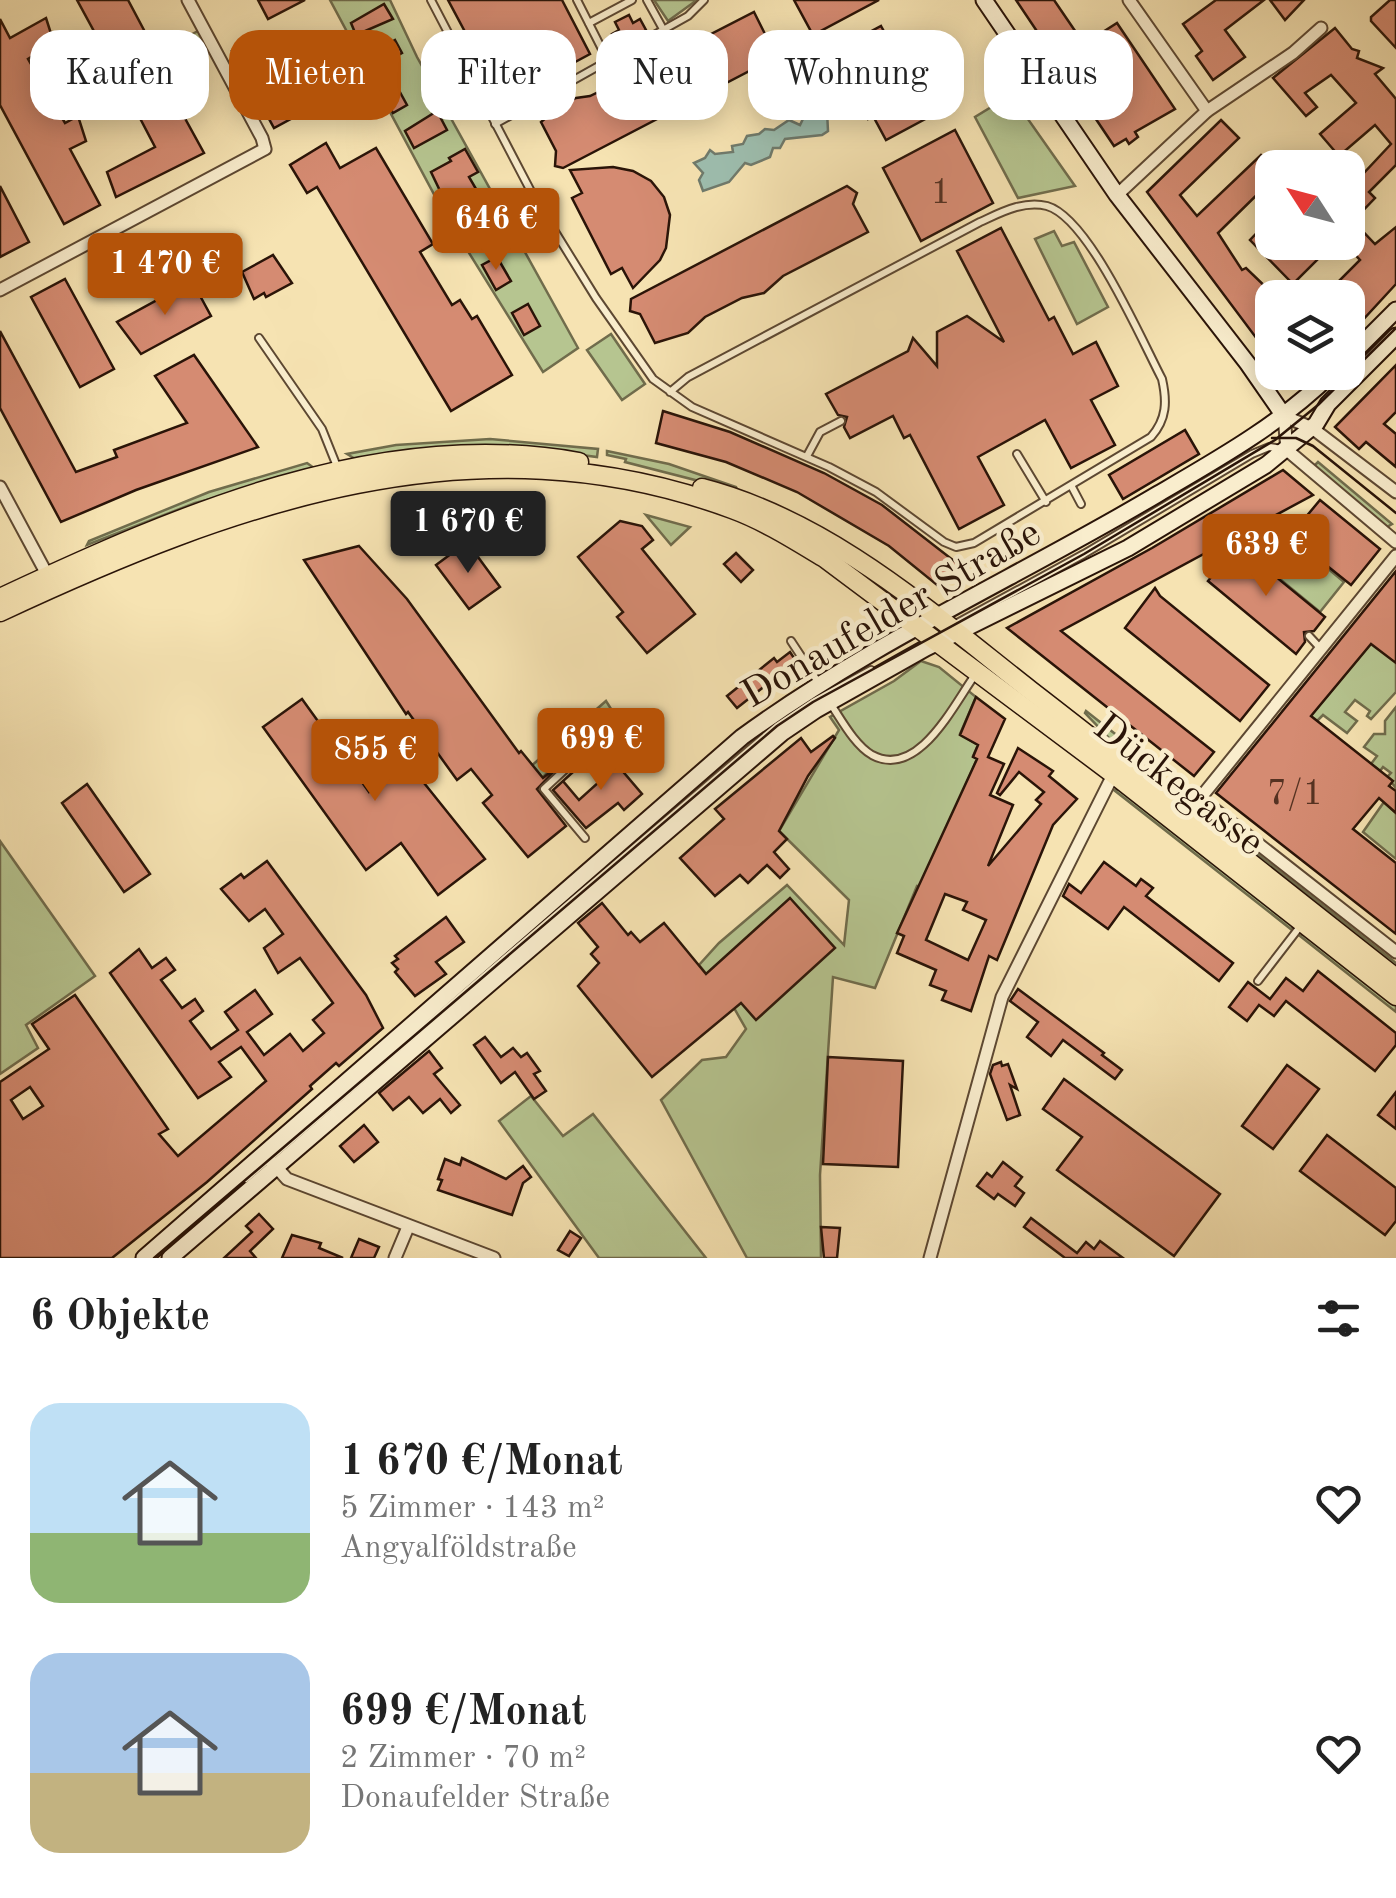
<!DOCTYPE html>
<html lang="de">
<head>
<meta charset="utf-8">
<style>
  :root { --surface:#fff; --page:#f6f6f6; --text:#222; --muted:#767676; --accent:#b45309 }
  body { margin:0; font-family:"Old Standard TT",serif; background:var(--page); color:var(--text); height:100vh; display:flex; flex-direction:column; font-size:38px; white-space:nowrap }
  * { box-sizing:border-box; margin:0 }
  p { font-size:32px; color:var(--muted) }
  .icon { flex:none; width:55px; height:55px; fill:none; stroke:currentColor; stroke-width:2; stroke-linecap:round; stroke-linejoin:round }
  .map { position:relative; height:1258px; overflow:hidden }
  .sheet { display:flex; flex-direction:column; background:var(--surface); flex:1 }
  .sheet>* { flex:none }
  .hud { position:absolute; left:30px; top:30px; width:1338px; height:90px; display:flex; gap:20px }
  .needle { width:65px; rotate:306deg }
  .tools { position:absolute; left:1255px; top:150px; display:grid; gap:20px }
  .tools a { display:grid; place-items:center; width:110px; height:110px; border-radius:20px; background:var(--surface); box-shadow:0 5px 25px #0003; font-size:50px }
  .price { position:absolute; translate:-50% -85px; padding:0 22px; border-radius:10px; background:var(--accent); color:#fff; font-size:32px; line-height:65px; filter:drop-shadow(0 2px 5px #0008) }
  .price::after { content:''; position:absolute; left:50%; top:60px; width:30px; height:22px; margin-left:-15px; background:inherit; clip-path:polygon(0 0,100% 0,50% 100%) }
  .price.current { background:#222; color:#fff }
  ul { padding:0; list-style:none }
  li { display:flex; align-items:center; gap:30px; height:250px; padding:0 30px }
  li span { display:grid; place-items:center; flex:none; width:280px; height:200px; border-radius:30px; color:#555 }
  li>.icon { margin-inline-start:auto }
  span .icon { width:120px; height:120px; fill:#fffc; stroke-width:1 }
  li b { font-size:42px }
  h2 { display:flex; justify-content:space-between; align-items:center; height:120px; padding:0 30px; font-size:42px }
  .pill { padding:0 35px; border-radius:30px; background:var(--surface); box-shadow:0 5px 25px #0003; font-size:35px; line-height:90px }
  .pill.current { background:var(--accent); color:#fff }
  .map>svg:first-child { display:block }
</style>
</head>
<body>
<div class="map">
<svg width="1396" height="1258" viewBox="0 0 1396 1258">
  <rect width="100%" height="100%" fill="#f6e3b2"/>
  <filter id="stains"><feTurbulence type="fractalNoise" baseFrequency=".002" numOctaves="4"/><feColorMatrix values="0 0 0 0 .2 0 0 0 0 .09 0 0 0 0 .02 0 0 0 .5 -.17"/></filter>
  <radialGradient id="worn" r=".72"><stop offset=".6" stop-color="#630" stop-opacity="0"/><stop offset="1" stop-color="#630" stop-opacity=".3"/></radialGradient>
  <!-- green -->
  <g fill="#b6c590" stroke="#706c4c" stroke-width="2.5">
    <path d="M330,0H390L417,57L578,348L543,372L443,211Z"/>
    <path d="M654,0H697L668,21Z"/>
    <path d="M200,30L211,52L177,70L166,48Z"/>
    <path d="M1011,95L1075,186L1018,198L975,117Z"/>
    <path d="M1054,231L1062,246L1074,242L1108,307L1077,324L1035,239Z"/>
    <path d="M611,334L645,384L622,400L587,350Z"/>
    <path d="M490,439L598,449L597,457L551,451L357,460L347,454L396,445Z"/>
    <path d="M607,451L669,464L736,487L738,491L625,462L626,459L607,455Z"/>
    <path d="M1318,462L1392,524L1387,527L1314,466Z"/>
    <path d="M307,463L314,468L305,475L195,503L87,545L89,541L209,492Z"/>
    <path d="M646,515L690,527L671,545Z"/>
    <path d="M1300,516L1301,519L1289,536L1344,582L1320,612L1242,548Z"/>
    <path d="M1396,626V692L1371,719L1367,716L1370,711L1355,700L1345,712L1357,721L1347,733L1323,715L1315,723L1309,718L1372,642Z"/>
    <path d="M921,661L939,667L976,697L960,734L978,745L973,756L977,759L921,887L917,886L875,988L833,977L820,1175L821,1258H747L661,1100L702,1060L726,1057L746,1029L734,1008L699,965L719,943L787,885L844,945L849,900L779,831L839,730L830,717L894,681Z"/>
    <path d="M606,701L613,712L532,787L522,774Z"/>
    <path d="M1396,707V788L1387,777L1391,773L1383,767L1380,771L1371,764L1377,756L1364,747L1374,734H1385V721Z"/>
    <path d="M1086,711L1147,759L1142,765L1112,741L1085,713Z"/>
    <path d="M1122,789L1293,920L1292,930L1114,790Z"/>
    <path d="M1384,802L1396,813V859L1363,832Z"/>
    <path d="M1209,816L1396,963V974L1206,817Z"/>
    <path d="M0,841L95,976L26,1025L38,1048L0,1074Z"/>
    <path d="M1308,932L1396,1001V1012L1300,936Z"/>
    <path d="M531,1096L563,1136L593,1114L706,1258H599L499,1121Z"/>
  </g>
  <!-- water -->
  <path fill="#9dbeaf" stroke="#6f7a6c" stroke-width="2.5" d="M812,100L827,111L828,131L822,135L785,139L780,148H773L770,157L751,165L745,163L729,182L703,191L699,180L703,173L694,163L705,158L710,150L715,154L733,152L732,146L743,144L747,136L759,134L765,129L774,130L789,120L800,125Z"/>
  <!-- building -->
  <g fill="#d58b72" stroke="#2a1408" stroke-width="2.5" fill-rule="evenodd">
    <path d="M77,0H128L153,47L150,49L154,62L204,153L116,197L107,172L155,147L120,80L84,99L76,75L108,57Z"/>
    <path d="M258,0H305L268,19Z"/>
    <path d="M448,0H562L590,54L502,101Z"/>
    <path d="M794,0H879L813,35Z"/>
    <path d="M1016,0H1054L1084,44L1117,23L1175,109L1135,132L1138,137L1129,144L1126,139L1114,146Z"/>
    <path d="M1216,0H1264L1225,30L1245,57L1213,80L1196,56L1202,51L1183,24Z"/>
    <path d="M1270,0H1304L1285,20Z"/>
    <path d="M1390,0H1396V48L1371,21V17Z"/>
    <path d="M384,4L393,19L356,35L351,23Z"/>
    <path d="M754,12L768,40L779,43L780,55L563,168L555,166L556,151L541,122L560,106L576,98L590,96L627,78L644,62L668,56Z"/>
    <path d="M629,15L633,23L640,19L646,30L618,45L612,34L619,30L615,22Z"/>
    <path d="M46,18L54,43L28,59L65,123L78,116L86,141L70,149L100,205L64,224L0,105V19L10,38Z"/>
    <path d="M881,26L896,53L901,50L921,88L916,91L929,117L886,140L873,116L868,119L846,76L850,73L838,49Z"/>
    <path d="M1335,28L1352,49L1359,51L1357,58L1383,68L1375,74L1396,99V165L1369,192L1375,198L1353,221L1375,244L1396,227V284L1348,336V298H1322L1360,260L1348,247V190L1391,144L1375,125L1339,156L1320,134L1356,103L1331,75L1305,93L1317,107L1306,116L1273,78Z"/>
    <path d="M259,36L283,81L329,55L348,88L274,128L232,51Z"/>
    <path d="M395,40L402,53L384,63L407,105L393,113L363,59Z"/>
    <path d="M437,111L447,130L414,148L405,131Z"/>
    <path d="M1221,120L1239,138L1180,195L1197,216L1261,155L1272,166V180L1218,233L1242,270L1246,268L1272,293V359L1147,192Z"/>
    <path d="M955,130L993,203L921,241L883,168Z"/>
    <path d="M326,143L340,168L376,148L433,244L420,252L452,305L460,300L472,319L477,316L512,375L451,411L317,187L307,193L290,165Z"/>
    <path d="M465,149L478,172L469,177L479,194L464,203L469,211L454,220L431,172L451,161L449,158Z"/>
    <path d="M613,167L633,171L651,181L664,197L670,215L666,248L660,260L633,288L622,268L611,274L572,198L582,193L570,170Z"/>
    <path d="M0,186L29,242L0,257Z"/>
    <path d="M847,186L857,193L853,204L868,232L783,276L764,293L742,298L705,317L688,333L655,343L640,314L630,311L631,299Z"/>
    <path d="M1272,217V242H1335L1293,284L1250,240Z"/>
    <path d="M1001,228L1049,320L1054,317L1073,354L1096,342L1118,386L1091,400L1115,445L1071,468L1045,420L978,457L1004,505L959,529L910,435L904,438L893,416L850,438L844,427L847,417L838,415L826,394L908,351L913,338L937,366V332L967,316L1004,342L957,251Z"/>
    <path d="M273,255L292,283L266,297L264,293L254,299L242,272Z"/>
    <path d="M497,257L511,281L496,290L482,265Z"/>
    <path d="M65,279L114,369L80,387L31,297Z"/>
    <path d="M192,281L211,316L141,354L117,322Z"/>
    <path d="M528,304L540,326L524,335L512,313Z"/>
    <path d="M0,331L76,472L117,457L114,450L187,423L155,376L194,355L258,447L136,490L61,522L0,408Z"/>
    <path d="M1396,365V412L1384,424L1396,434V467L1366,442L1359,449L1335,427Z"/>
    <path d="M1283,372H1312L1293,386Z"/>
    <path d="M663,411L730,432L824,473L882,505L958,564L942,589L889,546L797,492L726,462L656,443Z"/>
    <path d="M1185,430L1199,454L1123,499L1109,475Z"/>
    <path d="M1283,470L1313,495L1061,631L1214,752L1194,776L1007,628L1152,548Z"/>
    <path d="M1320,500L1380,549L1351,585L1290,536Z"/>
    <path d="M620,521L642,526L653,540L642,549L695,614L647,653L617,617L623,612L578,557Z"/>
    <path d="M467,542L500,587L469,609L436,565Z"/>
    <path d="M1237,545L1325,617L1314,631L1304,632L1305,642L1296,654L1208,581Z"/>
    <path d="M359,546L407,599L519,753L521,751L543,778L564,761L537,789L566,826L528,857L483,803L492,795L471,769L457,780L408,712L406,714L304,560Z"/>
    <path d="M736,553L753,570L741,582L724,564Z"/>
    <path d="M1396,571V663L1371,644L1311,716L1393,781L1389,786L1396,791V813L1379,798L1353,829L1396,863V934L1216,793Z"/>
    <path d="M1155,588L1160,596L1269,685L1240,721L1125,628Z"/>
    <path d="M790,652L802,670L801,675L784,687L776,677L737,708L727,696L774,658L777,662Z"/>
    <path d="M976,697L1005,719L988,757L1004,764L990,795L1013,805L988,866L1041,804L1036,800L1044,792L1019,772L1000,795L997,793L1018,748L1053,771L1049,776L1077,799L1053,825L997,960L989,956L971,1011L942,1000L946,991L930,985L936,970L897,953L904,936L897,933L977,759L973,757L978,745L960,735ZM945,894L967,902L963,910L986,920L968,960L926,940Z"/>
    <path d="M302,699L369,792L408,763L485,859L438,895L401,843L366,870L263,727Z"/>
    <path d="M833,736L835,738L808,776L779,831L787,839L774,852L789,869L780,878L767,865L748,883L740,875L715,896L680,858L724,819L715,809L801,738L811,752Z"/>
    <path d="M608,754L642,794L624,810L618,803L586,828L553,790L573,772L563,781L579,800L599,782L589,770Z"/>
    <path d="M87,784L150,874L124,892L62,803Z"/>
    <path d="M267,861L366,995L383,1028L339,1066L336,1063L310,1086L312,1089L207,1182L112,1258H0V1082L49,1049L32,1024L75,995L168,1129L159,1134L178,1156L266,1081L241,1047L219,1062L231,1077L198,1098L110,973L139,949L152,968L166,958L175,970L161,980L182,1008L195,999L203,1011L190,1021L211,1049L238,1030L225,1012L255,990L272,1014L247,1032L264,1055L290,1034L303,1051L324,1033L313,1020L333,1003L300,958L278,973L264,948L283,934L265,909L249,921L221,889L241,874L244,878ZM30,1087L43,1106L23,1119L11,1100Z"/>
    <path d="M1104,862L1136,886L1141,879L1153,888L1146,896L1233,963L1219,981L1124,907L1108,929L1063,896L1069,884L1081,893Z"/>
    <path d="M790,898L835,948L756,1020L741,1003L652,1077L578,986L599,963L591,954L598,947L578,923L602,903L628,935L631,932L640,942L664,923L706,974Z"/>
    <path d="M446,917L464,942L436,962L446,974L415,996L395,972L398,969L392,963L398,959L395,956Z"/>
    <path d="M1318,971L1396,1033V1045L1375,1071L1286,1001L1274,1016L1259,1005L1247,1021L1229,1007L1248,982L1270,999L1286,978L1303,991Z"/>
    <path d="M1018,989L1104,1053L1102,1055L1122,1070L1115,1079L1063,1040L1051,1056L1027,1037L1038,1022L1010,1001Z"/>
    <path d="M485,1037L501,1057L513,1048L521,1057L527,1053L540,1071L534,1074L546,1091L534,1099L515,1072L501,1083L474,1045Z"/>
    <path d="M429,1051L442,1068L434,1074L460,1105L451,1113L440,1099L423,1113L409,1097L393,1110L379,1093Z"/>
    <path d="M828,1057L903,1061L898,1167L823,1164Z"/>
    <path d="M1001,1062L1002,1066L1008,1064L1017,1089L1010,1085L1020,1115L1007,1120L990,1074L993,1065Z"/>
    <path d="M1287,1065L1319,1089L1273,1149L1242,1126Z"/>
    <path d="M1064,1079L1220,1194L1174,1256L1057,1170L1082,1137L1043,1109Z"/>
    <path d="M1396,1092V1129L1378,1115Z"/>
    <path d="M364,1125L378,1142L354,1162L340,1146Z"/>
    <path d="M1327,1135L1396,1188V1221L1385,1235L1300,1171Z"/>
    <path d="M462,1158L506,1179L523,1166L531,1177L523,1183L512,1215L438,1190L442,1180L438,1179L445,1159L460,1165Z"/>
    <path d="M1003,1162L1022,1177L1015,1186L1024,1193L1015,1206L998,1194L994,1199L977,1186L987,1173L992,1177Z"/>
    <path d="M259,1214L273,1229L250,1251L256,1258H224L252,1232L246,1226Z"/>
    <path d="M1031,1218L1077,1253L1086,1242L1094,1249L1100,1241L1123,1258H1065L1024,1227Z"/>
    <path d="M821,1227L840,1228L837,1258H824Z"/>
    <path d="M570,1231L581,1238L569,1256L558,1250Z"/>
    <path d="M292,1235L321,1243L319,1248L343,1258H282Z"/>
    <path d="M359,1239L379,1247L374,1258H351Z"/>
  </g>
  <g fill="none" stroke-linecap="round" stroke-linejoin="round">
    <!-- lane casing -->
    <g stroke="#5d4832" stroke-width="10">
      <g id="lane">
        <path d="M431,0L536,201L596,298L653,379L692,407L829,467L876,492L944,542L956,547L974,543L1151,437C1167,419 1167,401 1162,379C1141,339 1089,218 1047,206C1023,200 1000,213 980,222L688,377L670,392"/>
        <path d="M577,0L607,59"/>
        <path d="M647,0L663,29"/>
        <path d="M589,23L632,0"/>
        <path d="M495,124L688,16L704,0"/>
        <path d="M259,338L322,429L338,469"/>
        <path d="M1017,454L1046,502"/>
        <path d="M807,456L820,432L841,421"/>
        <path d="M1072,487L1081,504"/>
        <path d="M952,626L1084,554L1252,454L1269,447L1282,449"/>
        <path d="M1309,636L1321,649"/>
        <path d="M791,641L818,682"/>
        <path d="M832,706C842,721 855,745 872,755C918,780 954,704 975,675"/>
        <path d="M572,763L544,789L585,838"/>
        <path d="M1258,981L1302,924"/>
        <path d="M246,1179L777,726L813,702L871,670"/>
      </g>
    </g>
    <!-- street casing -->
    <g stroke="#5d4832" stroke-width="15">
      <g id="street">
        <path d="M1129,0L1207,111"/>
        <path d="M1117,195L1207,111L1293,53L1321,28"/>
        <path d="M0,290L265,149L262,138L188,0"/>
        <path d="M1284,416L1287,450L1396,542"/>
        <path d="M1284,416L1312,428L1396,492"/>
        <path d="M0,487L50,580"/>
        <path d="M1201,799L1396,952"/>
        <path d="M1185,817L1396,556"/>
        <path d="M271,1161L287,1179L494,1258"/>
        <path d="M395,1258L408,1227"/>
        <path d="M930,1258L1002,997L1116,769"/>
      </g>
    </g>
    <!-- secondary casing -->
    <g stroke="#2a1408" stroke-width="19">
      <g id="secondary">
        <path d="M984,0L1117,195L1248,364L1284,416"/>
        <path d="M1348,358L1396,310"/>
        <path d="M144,1258L742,737C872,642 1020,576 1158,494C1220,458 1282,423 1333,372"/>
        <path d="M170,1258L782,733L816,710L926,648L1128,548L1266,465L1316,424L1328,404L1396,336"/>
      </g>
    </g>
    <!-- primary casing -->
    <g stroke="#2a1408" stroke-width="21">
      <g id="primary">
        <path d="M702,488C829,521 929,611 1030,690C1153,785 1274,882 1396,978"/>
        <path d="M0,598C178,515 378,426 579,462"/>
        <path d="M0,612C233,503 476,414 732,509C765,521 796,541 826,559L1112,773L1396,996"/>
      </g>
    </g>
    <!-- lane -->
    <use href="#lane" stroke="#f9edcd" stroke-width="6"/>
    <!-- street -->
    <use href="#street" stroke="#f9edcd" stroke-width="11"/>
    <!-- secondary -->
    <use href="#secondary" stroke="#f9edcd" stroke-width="15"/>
    <!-- primary -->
    <use href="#primary" stroke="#f6e3b2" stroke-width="18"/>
    <!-- tram -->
    <g stroke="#2a1408" stroke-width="2.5">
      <path d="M1272,438H1296L1313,446L1396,513"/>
      <path d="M154,1258L777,726L813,702L1084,554L1275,440L1318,405L1396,328"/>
    </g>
  </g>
  <g text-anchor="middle" stroke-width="9" stroke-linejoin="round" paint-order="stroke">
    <!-- number labels -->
    <g font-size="35" fill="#553222">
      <text x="941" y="203">1</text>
      <text x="1295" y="804">7/1</text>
    </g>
    <!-- street labels -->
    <g font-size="40" fill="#2a1408" stroke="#f9edcd">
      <text transform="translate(890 612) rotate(-30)" y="14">Donaufelder Straße</text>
      <text transform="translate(1180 783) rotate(38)" y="14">Dückegasse</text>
    </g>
  </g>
  <rect width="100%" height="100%" filter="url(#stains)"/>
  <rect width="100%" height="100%" fill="url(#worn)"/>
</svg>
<div class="tools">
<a><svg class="needle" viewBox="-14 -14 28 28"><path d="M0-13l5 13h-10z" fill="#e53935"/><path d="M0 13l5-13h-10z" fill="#767676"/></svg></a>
<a><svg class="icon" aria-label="layers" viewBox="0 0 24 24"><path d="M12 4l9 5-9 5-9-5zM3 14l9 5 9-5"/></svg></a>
</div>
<b class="price" style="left:496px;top:273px">646 €</b>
<b class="price" style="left:165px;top:318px">1 470 €</b>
<b class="price current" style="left:468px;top:576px">1 670 €</b>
<b class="price" style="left:1266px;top:599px">639 €</b>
<b class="price" style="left:601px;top:793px">699 €</b>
<b class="price" style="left:375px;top:804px">855 €</b>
<div class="hud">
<a class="pill">Kaufen</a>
<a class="pill current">Mieten</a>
<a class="pill">Filter</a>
<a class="pill">Neu</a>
<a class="pill">Wohnung</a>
<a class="pill">Haus</a>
</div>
</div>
<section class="sheet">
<h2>6 Objekte<svg class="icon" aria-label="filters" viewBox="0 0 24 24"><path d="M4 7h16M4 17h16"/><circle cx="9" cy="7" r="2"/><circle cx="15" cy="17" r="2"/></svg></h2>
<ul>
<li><span style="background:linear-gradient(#bfe0f5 65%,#8fb573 0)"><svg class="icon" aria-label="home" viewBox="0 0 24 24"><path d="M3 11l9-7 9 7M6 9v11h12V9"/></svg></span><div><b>1 670 €/Monat</b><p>5 Zimmer · 143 m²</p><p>Angyalföldstraße</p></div><svg class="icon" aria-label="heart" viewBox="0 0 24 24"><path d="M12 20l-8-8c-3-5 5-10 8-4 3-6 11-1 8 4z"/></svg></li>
<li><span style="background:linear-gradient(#a9c7e8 60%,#c2b280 0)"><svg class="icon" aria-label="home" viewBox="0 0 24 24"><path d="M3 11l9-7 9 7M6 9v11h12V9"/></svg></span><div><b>699 €/Monat</b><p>2 Zimmer · 70 m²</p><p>Donaufelder Straße</p></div><svg class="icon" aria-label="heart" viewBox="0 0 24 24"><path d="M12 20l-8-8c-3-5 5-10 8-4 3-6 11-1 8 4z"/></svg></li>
</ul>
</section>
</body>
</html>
